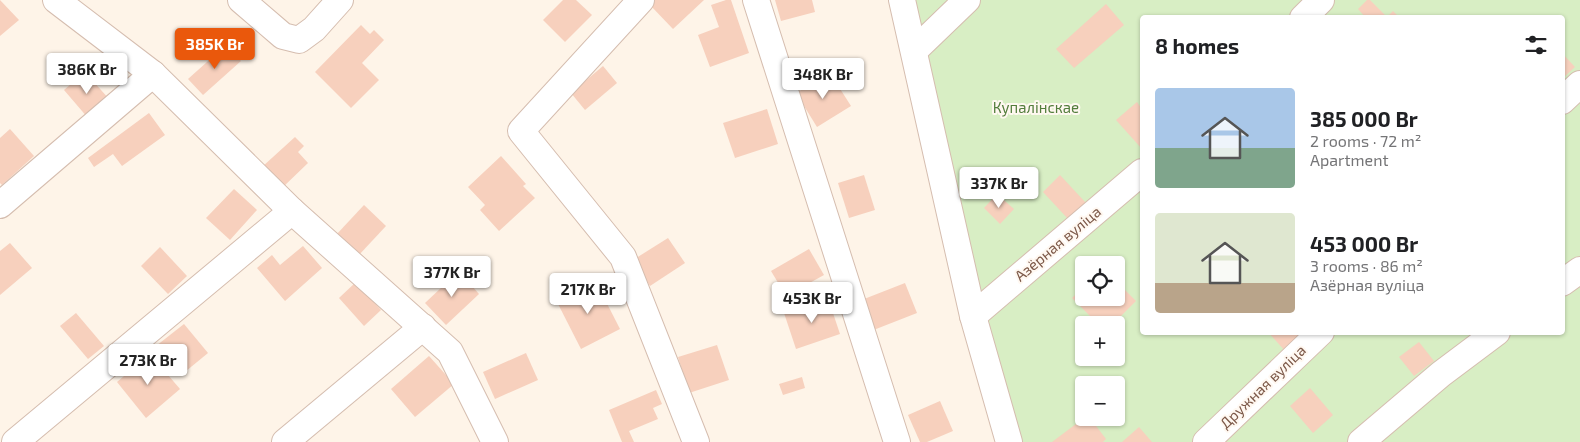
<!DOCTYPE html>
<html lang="en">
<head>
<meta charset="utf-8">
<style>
  :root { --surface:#fff; --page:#f6f6f6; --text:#202124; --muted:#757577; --accent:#ea580c }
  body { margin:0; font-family:"Exo 2",sans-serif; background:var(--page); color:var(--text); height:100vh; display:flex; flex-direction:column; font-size:19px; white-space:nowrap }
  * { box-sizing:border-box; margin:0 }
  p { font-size:16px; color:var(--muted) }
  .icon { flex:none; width:28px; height:28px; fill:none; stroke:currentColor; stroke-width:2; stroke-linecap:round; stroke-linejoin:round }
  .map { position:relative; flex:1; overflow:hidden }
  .panel { position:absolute; left:1140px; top:15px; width:425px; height:320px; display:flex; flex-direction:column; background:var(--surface); border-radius:5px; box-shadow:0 1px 4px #0004 }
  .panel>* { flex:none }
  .fabs { position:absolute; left:1075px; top:256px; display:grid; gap:10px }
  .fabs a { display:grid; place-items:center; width:50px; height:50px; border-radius:5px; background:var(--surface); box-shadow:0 1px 4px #0004; font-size:25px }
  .price { position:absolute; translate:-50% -42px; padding:0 11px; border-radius:5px; background:#fff; color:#222; font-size:16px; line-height:32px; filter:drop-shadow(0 1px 2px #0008) }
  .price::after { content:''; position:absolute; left:50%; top:30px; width:15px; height:11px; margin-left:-8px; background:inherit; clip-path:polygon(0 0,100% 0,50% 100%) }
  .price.current { background:var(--accent); color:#fff }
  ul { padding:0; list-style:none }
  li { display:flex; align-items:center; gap:15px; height:125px; padding:0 15px }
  li span { display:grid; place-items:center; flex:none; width:140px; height:100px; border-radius:5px; color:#555 }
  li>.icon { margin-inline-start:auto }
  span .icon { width:60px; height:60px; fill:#fffc; stroke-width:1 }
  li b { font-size:21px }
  h2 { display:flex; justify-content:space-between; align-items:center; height:60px; padding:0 15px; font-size:21px }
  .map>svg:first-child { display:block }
</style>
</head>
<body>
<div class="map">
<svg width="1580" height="442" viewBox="0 0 1580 442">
  <rect width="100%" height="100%" fill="#fef4e8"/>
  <!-- green -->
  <path fill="#d8eec4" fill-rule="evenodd" d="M902,0H1580V442H1009ZM1142,18H1562V332H1142ZM1084,265H1116V298H1084ZM1084,325H1116V358H1084ZM1084,385H1116V418H1084Z"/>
  <!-- building -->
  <g fill="#f7d0bd">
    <path d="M0,0L19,20L0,36Z"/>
    <path d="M563,0H576L592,15L565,42L543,20Z"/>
    <path d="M655,0H704L673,29L650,5Z"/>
    <path d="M726,0H731L749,53L710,67L698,35L719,27L711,5Z"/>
    <path d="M775,0H812L815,12L781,21Z"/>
    <path d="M1367,0H1370L1387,17L1393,11L1400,18H1366L1358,9Z"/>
    <path d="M1106,4L1124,25L1074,68L1056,49Z"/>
    <path d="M361,25L370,34L374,30L384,40L362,63L379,80L351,108L315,72Z"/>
    <path d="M226,45L241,61L203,95L188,79Z"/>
    <path d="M1562,53L1575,67L1562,79Z"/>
    <path d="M603,66L617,83L585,110L571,93Z"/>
    <path d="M85,72L109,99L88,118L64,90Z"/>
    <path d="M830,73L851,106L817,127L796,93Z"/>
    <path d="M1137,102L1142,109V149L1116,120Z"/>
    <path d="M767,109L778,144L735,158L723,123Z"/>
    <path d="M149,113L165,135L122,166L113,154L94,167L88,158Z"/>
    <path d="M10,129L34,156L2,185L0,183V138Z"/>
    <path d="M295,137L304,146L298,152L308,163L282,188L262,167Z"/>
    <path d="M501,156L526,184L523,186L535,198L499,231L480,210L485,205L468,187Z"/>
    <path d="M864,175L875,210L849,218L838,183Z"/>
    <path d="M1060,175L1086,203L1069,220L1043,192Z"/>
    <path d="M234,189L257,210L230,240L206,218Z"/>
    <path d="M997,194L1014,209L1000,224L984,208Z"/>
    <path d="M364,205L386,226L358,256L336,235Z"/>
    <path d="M668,238L685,263L650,286L633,260Z"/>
    <path d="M10,243L32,268L0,295V251Z"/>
    <path d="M303,246L322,268L285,301L257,268L272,255L280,265Z"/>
    <path d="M160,247L187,276L168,294L141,266Z"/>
    <path d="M809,249L824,275L786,296L771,271Z"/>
    <path d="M459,271L479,294L446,325L425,303Z"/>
    <path d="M1116,281L1136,301L1112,325H1099L1072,298L1084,286V298H1116Z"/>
    <path d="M356,282L381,310L364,326L339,298Z"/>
    <path d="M596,282L620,329L581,349L557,302Z"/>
    <path d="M905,283L917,313L871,331L859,301Z"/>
    <path d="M828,298L840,334L796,349L784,313Z"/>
    <path d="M76,313L104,346L88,359L60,326Z"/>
    <path d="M184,324L208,353L180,376L156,346Z"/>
    <path d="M1268,332H1306L1286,352Z"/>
    <path d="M1419,342L1434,361L1414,376L1399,357Z"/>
    <path d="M717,345L729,380L689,393L678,357Z"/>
    <path d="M526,353L538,380L495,399L483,372Z"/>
    <path d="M150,354L180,389L146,418L117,382Z"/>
    <path d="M429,356L454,384L415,417L391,389Z"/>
    <path d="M802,377L805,388L783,395L779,384Z"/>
    <path d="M1310,388L1333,415L1313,433L1290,406Z"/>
    <path d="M656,390L662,404L653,408L658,419L629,431L634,442H622L609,410Z"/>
    <path d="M940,401L953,431L927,442H920L908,415Z"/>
    <path d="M1084,418H1090L1106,439L1103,442H1052Z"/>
    <path d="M1139,427L1152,442H1122Z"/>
  </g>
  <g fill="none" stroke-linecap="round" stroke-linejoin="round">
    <!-- minor casing -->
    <g stroke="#d5bdaf" stroke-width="28">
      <g id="minor">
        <path d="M56,0L153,74L292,211L450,352L495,442"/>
        <path d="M241,0L283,36L299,40L314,29L340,0"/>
        <path d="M641,0L521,131L623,257L696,442"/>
        <path d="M756,0L897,442"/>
        <path d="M902,0L973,316L1009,442"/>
        <path d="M1303,18L1321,0"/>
        <path d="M915,50L967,0"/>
        <path d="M1562,101L1580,84"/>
        <path d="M0,205L153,74"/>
        <path d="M1562,283L1580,270"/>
        <path d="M973,316L1142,172"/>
        <path d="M15,442L292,211"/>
        <path d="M285,442L423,327"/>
        <path d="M1206,442L1321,332"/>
        <path d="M1361,442L1441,374L1497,332"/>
      </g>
    </g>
    <!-- minor -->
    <use href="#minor" stroke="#fff" stroke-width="26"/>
  </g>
  <g text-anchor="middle" stroke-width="4" stroke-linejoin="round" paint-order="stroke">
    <!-- park labels -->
    <g font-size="15" fill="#537d3c" stroke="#fff8f1">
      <text x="1036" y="113">Купалінскае</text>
    </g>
    <!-- street labels -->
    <g font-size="15" fill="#7c5848" stroke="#fff8f1">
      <text transform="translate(1058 244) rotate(-40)" y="5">Азёрная вуліца</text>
      <text transform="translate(1263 387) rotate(-44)" y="5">Дружная вуліца</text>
    </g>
  </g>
</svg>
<div class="fabs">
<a><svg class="icon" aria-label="locate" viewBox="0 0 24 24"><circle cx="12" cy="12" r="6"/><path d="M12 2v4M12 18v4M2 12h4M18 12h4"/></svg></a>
<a>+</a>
<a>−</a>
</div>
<b class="price current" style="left:215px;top:70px">385K Br</b>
<b class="price" style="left:87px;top:95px">386K Br</b>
<b class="price" style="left:823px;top:100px">348K Br</b>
<b class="price" style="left:999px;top:209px">337K Br</b>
<b class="price" style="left:452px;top:298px">377K Br</b>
<b class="price" style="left:588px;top:315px">217K Br</b>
<b class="price" style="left:812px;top:324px">453K Br</b>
<b class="price" style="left:148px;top:386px">273K Br</b>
<section class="panel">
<h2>8 homes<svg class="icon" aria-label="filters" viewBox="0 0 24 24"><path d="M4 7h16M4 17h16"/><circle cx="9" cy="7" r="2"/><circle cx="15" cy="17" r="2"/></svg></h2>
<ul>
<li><span style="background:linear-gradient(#a9c7e8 60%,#7fa58c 0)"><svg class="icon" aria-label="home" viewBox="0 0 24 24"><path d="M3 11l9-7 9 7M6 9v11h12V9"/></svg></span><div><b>385 000 Br</b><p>2 rooms · 72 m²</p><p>Apartment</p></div></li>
<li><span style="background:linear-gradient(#dfe7d0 70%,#b9a48a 0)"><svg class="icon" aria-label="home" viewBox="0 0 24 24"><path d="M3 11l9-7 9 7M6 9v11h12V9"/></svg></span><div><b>453 000 Br</b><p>3 rooms · 86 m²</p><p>Азёрная вуліца</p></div></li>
</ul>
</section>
</div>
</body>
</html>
